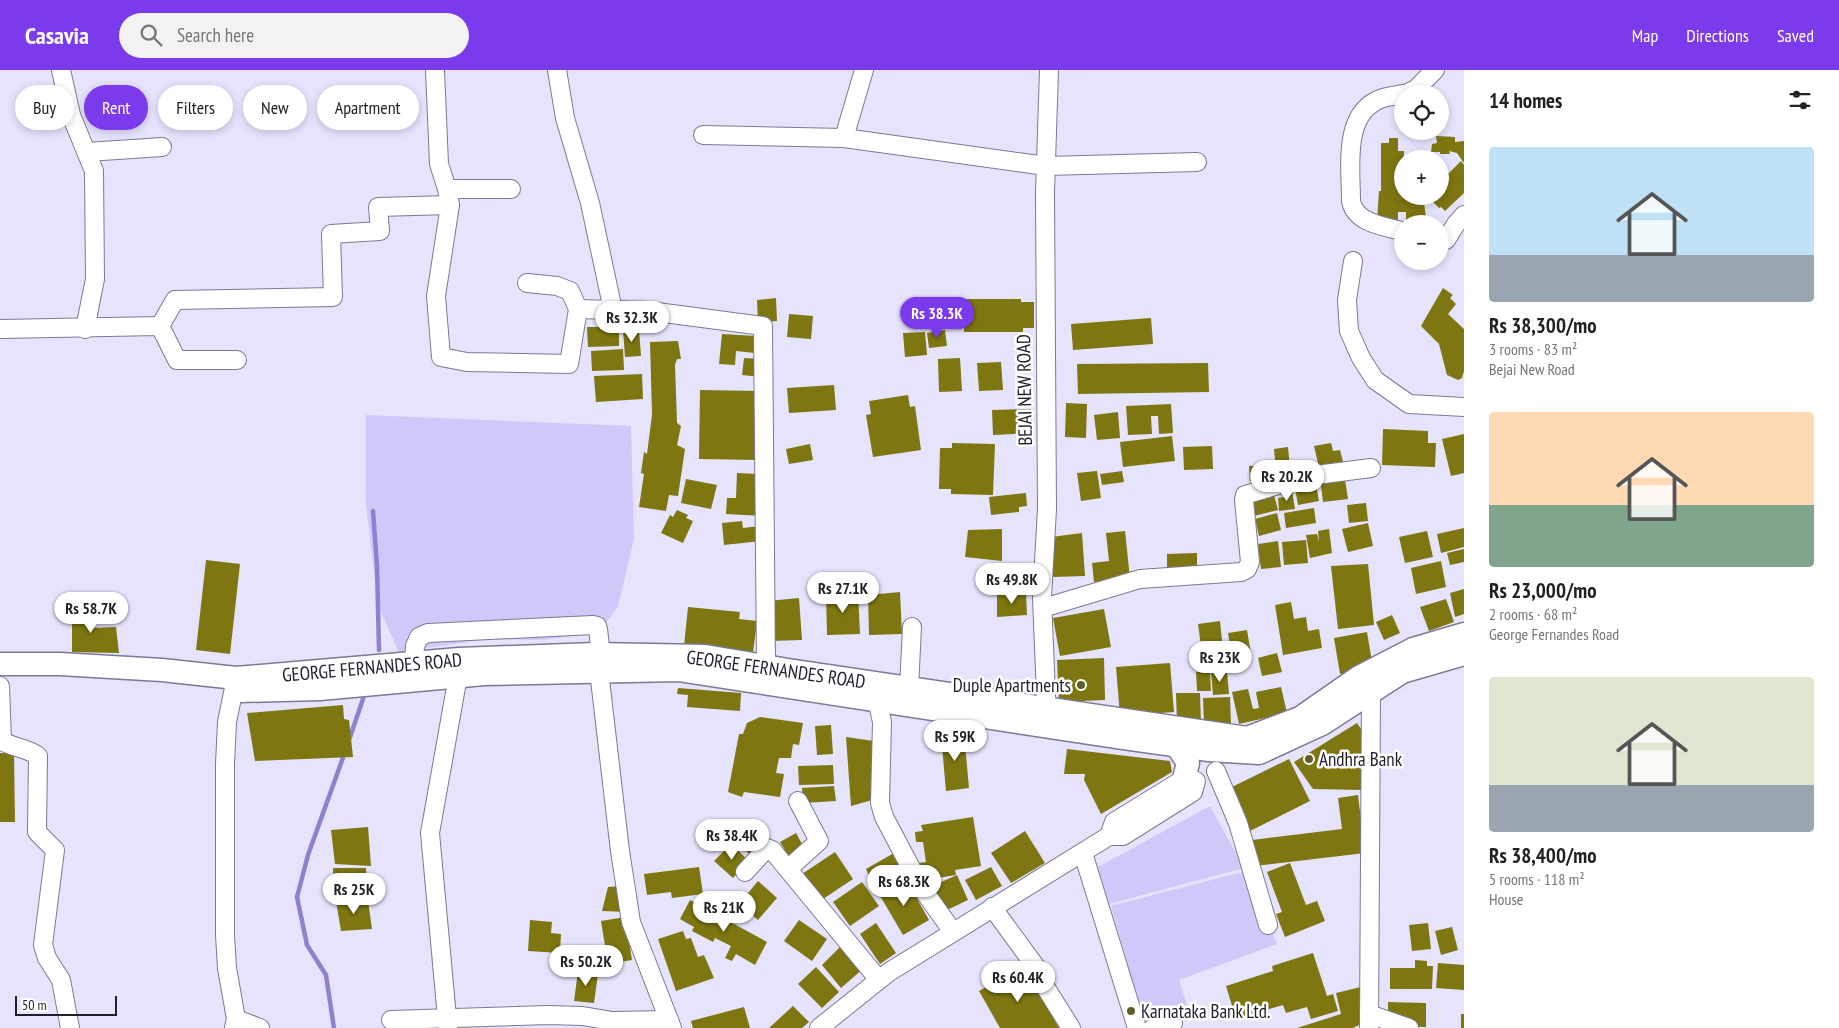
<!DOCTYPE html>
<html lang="en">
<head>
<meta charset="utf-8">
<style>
  :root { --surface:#fff; --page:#f2f2f2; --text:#222; --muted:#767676; --accent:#7c3aed }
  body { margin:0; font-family:"PT Sans Narrow",sans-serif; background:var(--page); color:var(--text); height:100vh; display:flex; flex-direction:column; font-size:19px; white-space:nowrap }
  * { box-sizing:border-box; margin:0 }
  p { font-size:16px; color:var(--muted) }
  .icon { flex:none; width:28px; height:28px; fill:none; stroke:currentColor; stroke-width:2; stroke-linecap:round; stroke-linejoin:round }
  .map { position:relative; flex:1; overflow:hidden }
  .side { display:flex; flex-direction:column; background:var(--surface); width:375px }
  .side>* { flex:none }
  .top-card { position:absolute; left:15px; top:15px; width:475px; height:45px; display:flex; gap:10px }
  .controls { position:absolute; left:1394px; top:15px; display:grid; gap:10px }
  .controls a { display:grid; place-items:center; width:55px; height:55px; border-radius:50%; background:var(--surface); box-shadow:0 2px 8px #0003; font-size:25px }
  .scale { position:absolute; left:15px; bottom:12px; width:102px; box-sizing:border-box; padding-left:5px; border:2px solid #201f2a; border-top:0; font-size:14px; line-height:18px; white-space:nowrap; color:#201f2a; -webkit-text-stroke:4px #fff; paint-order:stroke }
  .price { position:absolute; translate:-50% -42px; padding:0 11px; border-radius:18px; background:#fff; color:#222; font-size:16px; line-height:32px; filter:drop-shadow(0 1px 2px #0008) }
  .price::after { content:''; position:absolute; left:50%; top:30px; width:15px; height:11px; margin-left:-8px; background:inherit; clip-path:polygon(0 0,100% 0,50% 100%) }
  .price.current { background:var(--accent); color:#fff }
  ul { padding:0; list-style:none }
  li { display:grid; align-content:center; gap:10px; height:265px; padding:0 25px }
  li span { display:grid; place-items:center; height:155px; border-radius:5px; color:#555 }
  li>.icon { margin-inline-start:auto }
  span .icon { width:90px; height:90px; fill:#fffc; stroke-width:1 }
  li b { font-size:21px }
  h2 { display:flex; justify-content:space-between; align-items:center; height:60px; padding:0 25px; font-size:21px }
  .pill { padding:0 18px; border-radius:22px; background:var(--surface); box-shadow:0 2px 8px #0003; font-size:18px; line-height:45px }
  .pill.current { background:var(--accent); color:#fff }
  header { display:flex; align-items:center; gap:30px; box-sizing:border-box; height:70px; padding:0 25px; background:var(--accent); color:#fff }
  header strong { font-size:24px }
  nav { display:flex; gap:28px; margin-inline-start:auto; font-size:18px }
  .search { width:350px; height:45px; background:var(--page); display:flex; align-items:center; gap:12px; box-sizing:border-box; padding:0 18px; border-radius:28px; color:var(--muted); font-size:19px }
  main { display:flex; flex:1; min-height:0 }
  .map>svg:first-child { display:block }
</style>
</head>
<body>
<header>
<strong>Casavia</strong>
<div class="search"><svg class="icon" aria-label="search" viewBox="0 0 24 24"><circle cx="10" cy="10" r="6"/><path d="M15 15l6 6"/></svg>Search here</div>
<nav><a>Map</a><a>Directions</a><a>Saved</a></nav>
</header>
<main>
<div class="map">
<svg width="1464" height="958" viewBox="0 0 1464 958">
  <rect width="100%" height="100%" fill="#e6e3fd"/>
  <!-- green -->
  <g fill="#cfc9fa">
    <path d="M366,345L631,356L634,469L618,536L599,563L541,570L488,569L399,582L378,536L366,434Z"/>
    <path d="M1210,736L1244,798L1109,834L1096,798Z"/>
    <path d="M1246,801L1277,874L1179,910L1187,935L1143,946L1111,836Z"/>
  </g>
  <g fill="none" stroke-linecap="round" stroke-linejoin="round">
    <!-- stream -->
    <g stroke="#8e82ce" stroke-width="4.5">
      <path d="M373,441L377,496L379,580"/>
      <path d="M349,670L364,626"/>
      <path d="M334,958L326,905L307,875L297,827L308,785L345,682"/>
    </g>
  </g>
  <!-- building -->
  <g fill="#7d7611">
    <path d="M1436,66L1455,67V72L1464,71V93L1457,83L1449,81L1450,84H1440V82H1431L1432,74L1437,73Z"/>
    <path d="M1389,68H1398V81H1404L1402,126H1423L1426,147L1422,148L1423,152H1406V142H1398V150L1377,151L1379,121H1381V73H1389Z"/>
    <path d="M1461,91L1464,95V123L1445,141L1441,137L1439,138L1427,126H1440V102L1444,98L1449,103Z"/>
    <path d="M1443,218L1453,225L1450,228L1456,234L1448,244L1464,259V301L1462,308L1458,310L1447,305L1439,274L1421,256Z"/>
    <path d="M776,228L777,251L758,253L757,230Z"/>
    <path d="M967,229H1021V232H1034V258H1023V262H964L965,234H967Z"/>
    <path d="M789,244L813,246L811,269L787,267Z"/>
    <path d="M1151,248L1153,274L1073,280L1071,254Z"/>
    <path d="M587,257H619V276L588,277Z"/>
    <path d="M639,259L641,286L625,287L623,260Z"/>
    <path d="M945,260L947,276L929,278L927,263Z"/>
    <path d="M925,262L927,285L905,287L903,263Z"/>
    <path d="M722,264L756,266L755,283L736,281L735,295L719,294Z"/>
    <path d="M678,271L681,289H677L675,295L677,353L681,356L677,375L685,379L678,426L669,425L666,441L639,437L644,404L641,403L644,382L647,384L652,345L650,272Z"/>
    <path d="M623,279L624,300L592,301L591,281Z"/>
    <path d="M744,288L763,289L762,307L742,305Z"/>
    <path d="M960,288L962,321L939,322L938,289Z"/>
    <path d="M1001,292L1003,320L979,321L977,293Z"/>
    <path d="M1208,293L1209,322L1078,324L1077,294Z"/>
    <path d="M642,304L643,329L596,332L594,306Z"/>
    <path d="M834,315L836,340L789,343L787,318Z"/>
    <path d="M700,320L760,321L758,390L699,389Z"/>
    <path d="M908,325L910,337L915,336L921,380L873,387L866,345L871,344L869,331Z"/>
    <path d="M1066,333L1087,334L1086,368L1065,367Z"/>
    <path d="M1171,334L1173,363L1159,364L1158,346H1151L1152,364L1128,365L1126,336Z"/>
    <path d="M1031,339L1032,363L993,365L992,340Z"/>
    <path d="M1118,342L1120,368L1097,370L1094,345Z"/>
    <path d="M1383,359L1428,361V373H1436L1435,397L1382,395Z"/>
    <path d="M1464,364V403L1451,406L1442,369Z"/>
    <path d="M1172,366L1175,391L1123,397L1120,372Z"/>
    <path d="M952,373L995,374L993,425L951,424V419H939L940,378H952Z"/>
    <path d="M1331,373L1333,381L1340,380L1344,396L1320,402L1314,376Z"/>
    <path d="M810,374L813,390L789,394L786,379Z"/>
    <path d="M1212,376L1213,399L1184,400L1183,377Z"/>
    <path d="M1288,377L1291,408L1277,410L1274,379Z"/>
    <path d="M1268,395V399H1273L1274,409L1250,411L1249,396Z"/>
    <path d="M1097,401L1101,428L1081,431L1077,403Z"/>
    <path d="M1122,401L1124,412L1102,415L1100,404Z"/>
    <path d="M737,403L758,404L766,446L726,444L727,428H736Z"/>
    <path d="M1344,403L1348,429L1323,432L1320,407Z"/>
    <path d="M686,409L717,415L711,439L681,433Z"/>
    <path d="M1315,409L1319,431L1298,435L1294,413Z"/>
    <path d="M1273,421L1278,440L1254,446L1250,427Z"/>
    <path d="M1292,421L1295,439L1279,441L1278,428L1285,427V422Z"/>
    <path d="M1026,423L1027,436L1019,437V442L991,445L989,427Z"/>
    <path d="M1366,433L1368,451L1349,453L1347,435Z"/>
    <path d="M1314,438L1316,453L1286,458L1284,443Z"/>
    <path d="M677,440L688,445L686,448L693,451L683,473L661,463L670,445L673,447Z"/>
    <path d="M1277,443L1281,460L1259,466L1255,449Z"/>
    <path d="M742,451L743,458L760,456L761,471L724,475L722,453Z"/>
    <path d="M1368,453L1373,476L1348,482L1342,459Z"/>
    <path d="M1464,458V477L1441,483L1437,464Z"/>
    <path d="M1002,459V491L965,487L968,460Z"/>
    <path d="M1329,459L1332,483L1310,488L1306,465L1317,464L1319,472L1318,461Z"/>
    <path d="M1125,461L1130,508L1094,512L1092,493L1109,491L1106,463Z"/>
    <path d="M1427,461L1433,487L1405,493L1399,467Z"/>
    <path d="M1082,463L1085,506L1052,507L1051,467Z"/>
    <path d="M1306,470L1308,493L1284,495L1282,472Z"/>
    <path d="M1278,471L1281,497L1261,499L1258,474Z"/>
    <path d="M1464,479V492L1450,495L1447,483Z"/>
    <path d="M1197,483V503L1167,504V484Z"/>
    <path d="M206,490L240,494L230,584L196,580Z"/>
    <path d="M1441,491L1446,517L1416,524L1411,498Z"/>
    <path d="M1368,494L1374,555L1338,559L1331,496Z"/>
    <path d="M1464,519V544L1455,547L1450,523Z"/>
    <path d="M858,522L860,564L827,565L826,525Z"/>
    <path d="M900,522L902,564L869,565L868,525Z"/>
    <path d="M1026,523L1027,545L997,547V524Z"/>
    <path d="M799,528L802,570L769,571L768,531Z"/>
    <path d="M1446,529L1454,552L1429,561L1420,537Z"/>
    <path d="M1291,532L1294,549L1306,547L1308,561L1319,559L1322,578L1283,585L1275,535Z"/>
    <path d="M72,534H87L89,558L116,557L119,583L72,582Z"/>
    <path d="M688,537L740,542L739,549L757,551L753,583L684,576Z"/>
    <path d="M1104,539L1111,577L1060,586L1053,548Z"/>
    <path d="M1392,545L1400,563L1384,570L1376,552Z"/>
    <path d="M1220,551L1223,580L1202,583L1198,554Z"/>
    <path d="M1247,560L1251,584L1232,587L1228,563Z"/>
    <path d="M1367,562L1373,598L1340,604L1334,568Z"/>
    <path d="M1277,583L1282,602L1262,606L1258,588Z"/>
    <path d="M1104,588L1105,630L1059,632L1057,590Z"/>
    <path d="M1170,593L1174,642L1120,646L1116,597Z"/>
    <path d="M1227,601L1229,624L1213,625L1211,602Z"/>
    <path d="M1196,602H1210L1211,621H1197Z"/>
    <path d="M1281,617L1287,643L1239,654L1232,622L1248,619L1253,639L1259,638L1256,622Z"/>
    <path d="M678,618L741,623L740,641L687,637L688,625L677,624Z"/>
    <path d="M1176,623H1200L1201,654H1177Z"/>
    <path d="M1230,627L1231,654L1204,655L1203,628Z"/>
    <path d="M343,635L344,649L349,650L353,687L255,691L247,643Z"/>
    <path d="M760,647L803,653L799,675L793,674L791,688H779L776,703L784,704L780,727L744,722L742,727L728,722L739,664H743L747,653Z"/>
    <path d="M1357,653L1361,659L1362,720L1313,719L1294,692Z"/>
    <path d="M831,655L833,684L817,685L815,656Z"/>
    <path d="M964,663L969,718L946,721L941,665Z"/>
    <path d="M846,667L874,671L876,729L851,736Z"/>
    <path d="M1067,679L1170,691L1172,702L1101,744L1084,710L1085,704H1064Z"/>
    <path d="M0,683H14L15,752H0Z"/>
    <path d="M1289,689L1310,731L1250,761L1228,719Z"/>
    <path d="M833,695L834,714L799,715L798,696Z"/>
    <path d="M834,716L836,731L803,733L802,718Z"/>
    <path d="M1358,725L1365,783L1255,796L1252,770L1342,759L1338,728Z"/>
    <path d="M973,747L981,796L955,800L956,805L931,809V803L920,805L919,793L926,792L923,772H916L915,762L923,761L921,755Z"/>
    <path d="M747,756L765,771L752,786L734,771Z"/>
    <path d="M368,757L371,796L335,794L331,760Z"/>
    <path d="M1025,761L1045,793L1011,813L991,783Z"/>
    <path d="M796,763L806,781L791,790L780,772Z"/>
    <path d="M731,774L749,791L733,808L714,791Z"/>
    <path d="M835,782L853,809L820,831L802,804Z"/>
    <path d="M894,783L902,796L900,801L904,807L876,821L866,799Z"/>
    <path d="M1290,793L1306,835L1317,831L1325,851L1285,867L1276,844L1282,842L1267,802Z"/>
    <path d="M699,797L703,824L672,828L671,822L647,825L644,804Z"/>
    <path d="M991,797L1002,816L976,830L965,810Z"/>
    <path d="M333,798H366L367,822L334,824Z"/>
    <path d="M957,805L968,830L943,842L932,816Z"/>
    <path d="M906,809L929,850L903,865L879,824Z"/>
    <path d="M758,811L777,828L758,850L739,834Z"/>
    <path d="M862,812L879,836L850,856L833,832Z"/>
    <path d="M624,816L628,842L602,841L608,817Z"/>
    <path d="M690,830L767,872L755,895L736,884L732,891L725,888L731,876L715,868L713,872L692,861L694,857L680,849Z"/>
    <path d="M336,831H368L372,859L341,861Z"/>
    <path d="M625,847L632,890L608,894L601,851Z"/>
    <path d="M530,850L552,852L551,863L561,864L560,883L528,881Z"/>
    <path d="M799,850L827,869L812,891L784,871Z"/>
    <path d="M876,853L896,883L880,894L860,864Z"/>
    <path d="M1428,853L1431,879L1412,881L1409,855Z"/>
    <path d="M1452,857L1458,880L1441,885L1435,861Z"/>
    <path d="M683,861L686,869L691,868L698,887L704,885L714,908L676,921L658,869Z"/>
    <path d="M843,874L864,898L841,918L822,895Z"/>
    <path d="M1313,883L1327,926L1333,924L1338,941L1311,949L1307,937L1286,943L1283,935L1236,949L1226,916L1273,901L1272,896Z"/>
    <path d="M1415,890L1427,891V896H1433L1432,919H1390V898H1415Z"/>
    <path d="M1438,893L1464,895V920L1436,918Z"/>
    <path d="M1024,896L1059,958H1000L979,921Z"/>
    <path d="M816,897L839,922L822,938L798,914Z"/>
    <path d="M578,901L598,904L594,933L574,931Z"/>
    <path d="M1365,916L1366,941L1359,955L1353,958H1297L1341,944L1336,923Z"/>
    <path d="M1388,932L1426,933V957L1388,956Z"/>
    <path d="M793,936L809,952L802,958H769Z"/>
    <path d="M744,937L750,958H693L691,951Z"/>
    <rect x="1461" y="944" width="3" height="14"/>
  </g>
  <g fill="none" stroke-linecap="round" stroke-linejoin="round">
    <!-- minor casing -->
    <g stroke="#7c7995" stroke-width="20">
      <g id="minor">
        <path d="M61,0L71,45L94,101L95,209L85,259"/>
        <path d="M435,0L439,94L447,119"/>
        <path d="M557,0L565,48L590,133L613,240"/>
        <path d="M1402,24C1396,26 1389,26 1383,28C1342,41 1351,97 1351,131C1355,153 1383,156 1402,161"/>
        <path d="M1406,24L1416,19L1435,0"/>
        <path d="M703,65L844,68L1046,96L1197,92"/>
        <path d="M844,68L864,0"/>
        <path d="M87,82L162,77"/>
        <path d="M511,119H447L450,135L436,226L441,287L467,292L569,294L578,239L570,221L557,216L527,213"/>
        <path d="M1440,171L1446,170L1456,154L1464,145"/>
        <path d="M1353,191L1347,230L1349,261L1361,288L1375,310L1409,334L1464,337"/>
        <path d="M578,239L649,241L763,256L766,596"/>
        <path d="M160,256L175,230L333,227L331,164L380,161L378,137L450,135"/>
        <path d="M0,259L160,256L177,290H237"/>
        <path d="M1043,538L1140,509L1241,502L1247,499L1250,492L1244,430L1245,425L1308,406L1371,398"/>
        <path d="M414,593L415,576L419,567L428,563L593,555L597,556L598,559L601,585"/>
        <path d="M599,601L620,781L631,852L672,958"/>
        <path d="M0,616L2,671C14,678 27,678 38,686L37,762L55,780L43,875L47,888L61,910L70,958"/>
        <path d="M909,618L912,557"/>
        <path d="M877,629L882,652L880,733L884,747L921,817L953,862"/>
        <path d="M1047,649L1042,528L1047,439L1045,123L1049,0"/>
        <path d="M1216,701L1238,753L1268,855"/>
        <path d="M1184,709L1196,711L1193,722L1123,766H1109L1114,752Z"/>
        <path d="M1083,783L1137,958"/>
        <path d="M789,798L819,771L798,731"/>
        <path d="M745,802L767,778L772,780L879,910"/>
        <path d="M992,837L1041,904L1044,915L1071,958"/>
        <path d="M1369,944L1409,958"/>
        <path d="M236,949L260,958"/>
        <path d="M391,950L548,945L583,946L612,951L669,950"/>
        <path d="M234,958L236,949L227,898L225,865V694L227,652L236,608"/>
        <path d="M448,958L430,763L458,606"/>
        <path d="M819,958L889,902L1109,766"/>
        <path d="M1153,958L1173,953"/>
        <path d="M1369,958L1371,622"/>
      </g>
    </g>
    <!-- major casing -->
    <g stroke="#7c7995" stroke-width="25">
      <g id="major">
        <path d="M0,594H60L162,600L236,608L459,589L594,584L705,586L788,600L1247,668L1300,648L1359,607L1413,579L1464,564"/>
        <path d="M241,621L320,619L484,604L678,600L1122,668L1209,680L1259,683L1322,654L1402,602L1464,584"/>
        <path d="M1177,676L1188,693L1184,709"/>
      </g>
    </g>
    <!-- minor -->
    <use href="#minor" stroke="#fff" stroke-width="18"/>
    <!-- major -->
    <use href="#major" stroke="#fff" stroke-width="22"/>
  </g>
  <!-- markers -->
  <g fill="#605c29" stroke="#fff" stroke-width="2">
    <circle cx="1081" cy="615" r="5"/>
    <circle cx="1309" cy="689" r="5"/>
    <circle cx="1131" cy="941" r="5"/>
  </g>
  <g text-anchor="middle" stroke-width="5" stroke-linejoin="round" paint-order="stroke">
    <!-- street labels -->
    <g font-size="19" fill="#201f2a" stroke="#fff">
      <text transform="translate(1024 320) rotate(-91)" y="7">BEJAI NEW ROAD</text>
      <text transform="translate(372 597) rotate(-5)" y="7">GEORGE FERNANDES ROAD</text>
      <text transform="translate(776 599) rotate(8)" y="7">GEORGE FERNANDES ROAD</text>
    </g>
    <!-- poi labels -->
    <g font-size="19" fill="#201f2a" stroke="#fff" text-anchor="start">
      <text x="1071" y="622" text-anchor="end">Duple Apartments</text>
      <text x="1319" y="696">Andhra Bank</text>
      <text x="1141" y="948">Karnataka Bank Ltd.</text>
    </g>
  </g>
</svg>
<div class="controls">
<a><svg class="icon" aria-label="locate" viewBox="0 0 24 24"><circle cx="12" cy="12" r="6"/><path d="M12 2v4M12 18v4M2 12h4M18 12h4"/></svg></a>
<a>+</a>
<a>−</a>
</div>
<div class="scale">50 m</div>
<b class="price current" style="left:937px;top:269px">Rs 38.3K</b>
<b class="price" style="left:632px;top:273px">Rs 32.3K</b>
<b class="price" style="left:1287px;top:432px">Rs 20.2K</b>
<b class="price" style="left:1012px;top:535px">Rs 49.8K</b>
<b class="price" style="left:843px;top:544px">Rs 27.1K</b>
<b class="price" style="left:91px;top:564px">Rs 58.7K</b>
<b class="price" style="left:1220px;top:613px">Rs 23K</b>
<b class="price" style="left:955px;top:692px">Rs 59K</b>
<b class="price" style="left:732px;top:791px">Rs 38.4K</b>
<b class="price" style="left:904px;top:837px">Rs 68.3K</b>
<b class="price" style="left:354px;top:845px">Rs 25K</b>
<b class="price" style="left:724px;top:863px">Rs 21K</b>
<b class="price" style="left:586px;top:917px">Rs 50.2K</b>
<b class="price" style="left:1018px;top:933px">Rs 60.4K</b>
<div class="top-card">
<a class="pill">Buy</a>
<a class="pill current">Rent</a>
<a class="pill">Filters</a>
<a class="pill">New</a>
<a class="pill">Apartment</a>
</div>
</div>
<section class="side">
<h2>14 homes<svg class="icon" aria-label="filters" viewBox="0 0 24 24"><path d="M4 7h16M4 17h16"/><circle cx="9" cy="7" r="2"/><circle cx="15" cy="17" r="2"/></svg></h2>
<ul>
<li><span style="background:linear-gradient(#bfe0f5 70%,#9aa5b1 0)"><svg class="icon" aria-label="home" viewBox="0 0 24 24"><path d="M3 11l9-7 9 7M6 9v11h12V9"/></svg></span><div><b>Rs 38,300/mo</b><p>3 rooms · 83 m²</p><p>Bejai New Road</p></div></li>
<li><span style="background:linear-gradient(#ffd9b3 60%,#7fa58c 0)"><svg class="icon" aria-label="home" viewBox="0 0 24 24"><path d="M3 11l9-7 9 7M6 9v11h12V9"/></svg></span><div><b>Rs 23,000/mo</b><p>2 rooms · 68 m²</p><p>George Fernandes Road</p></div></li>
<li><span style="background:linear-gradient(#dfe7d0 70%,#9aa5b1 0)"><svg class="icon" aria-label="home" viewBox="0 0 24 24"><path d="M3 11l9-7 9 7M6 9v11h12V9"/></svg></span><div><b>Rs 38,400/mo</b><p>5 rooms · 118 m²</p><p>House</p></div></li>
</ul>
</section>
</main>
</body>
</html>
